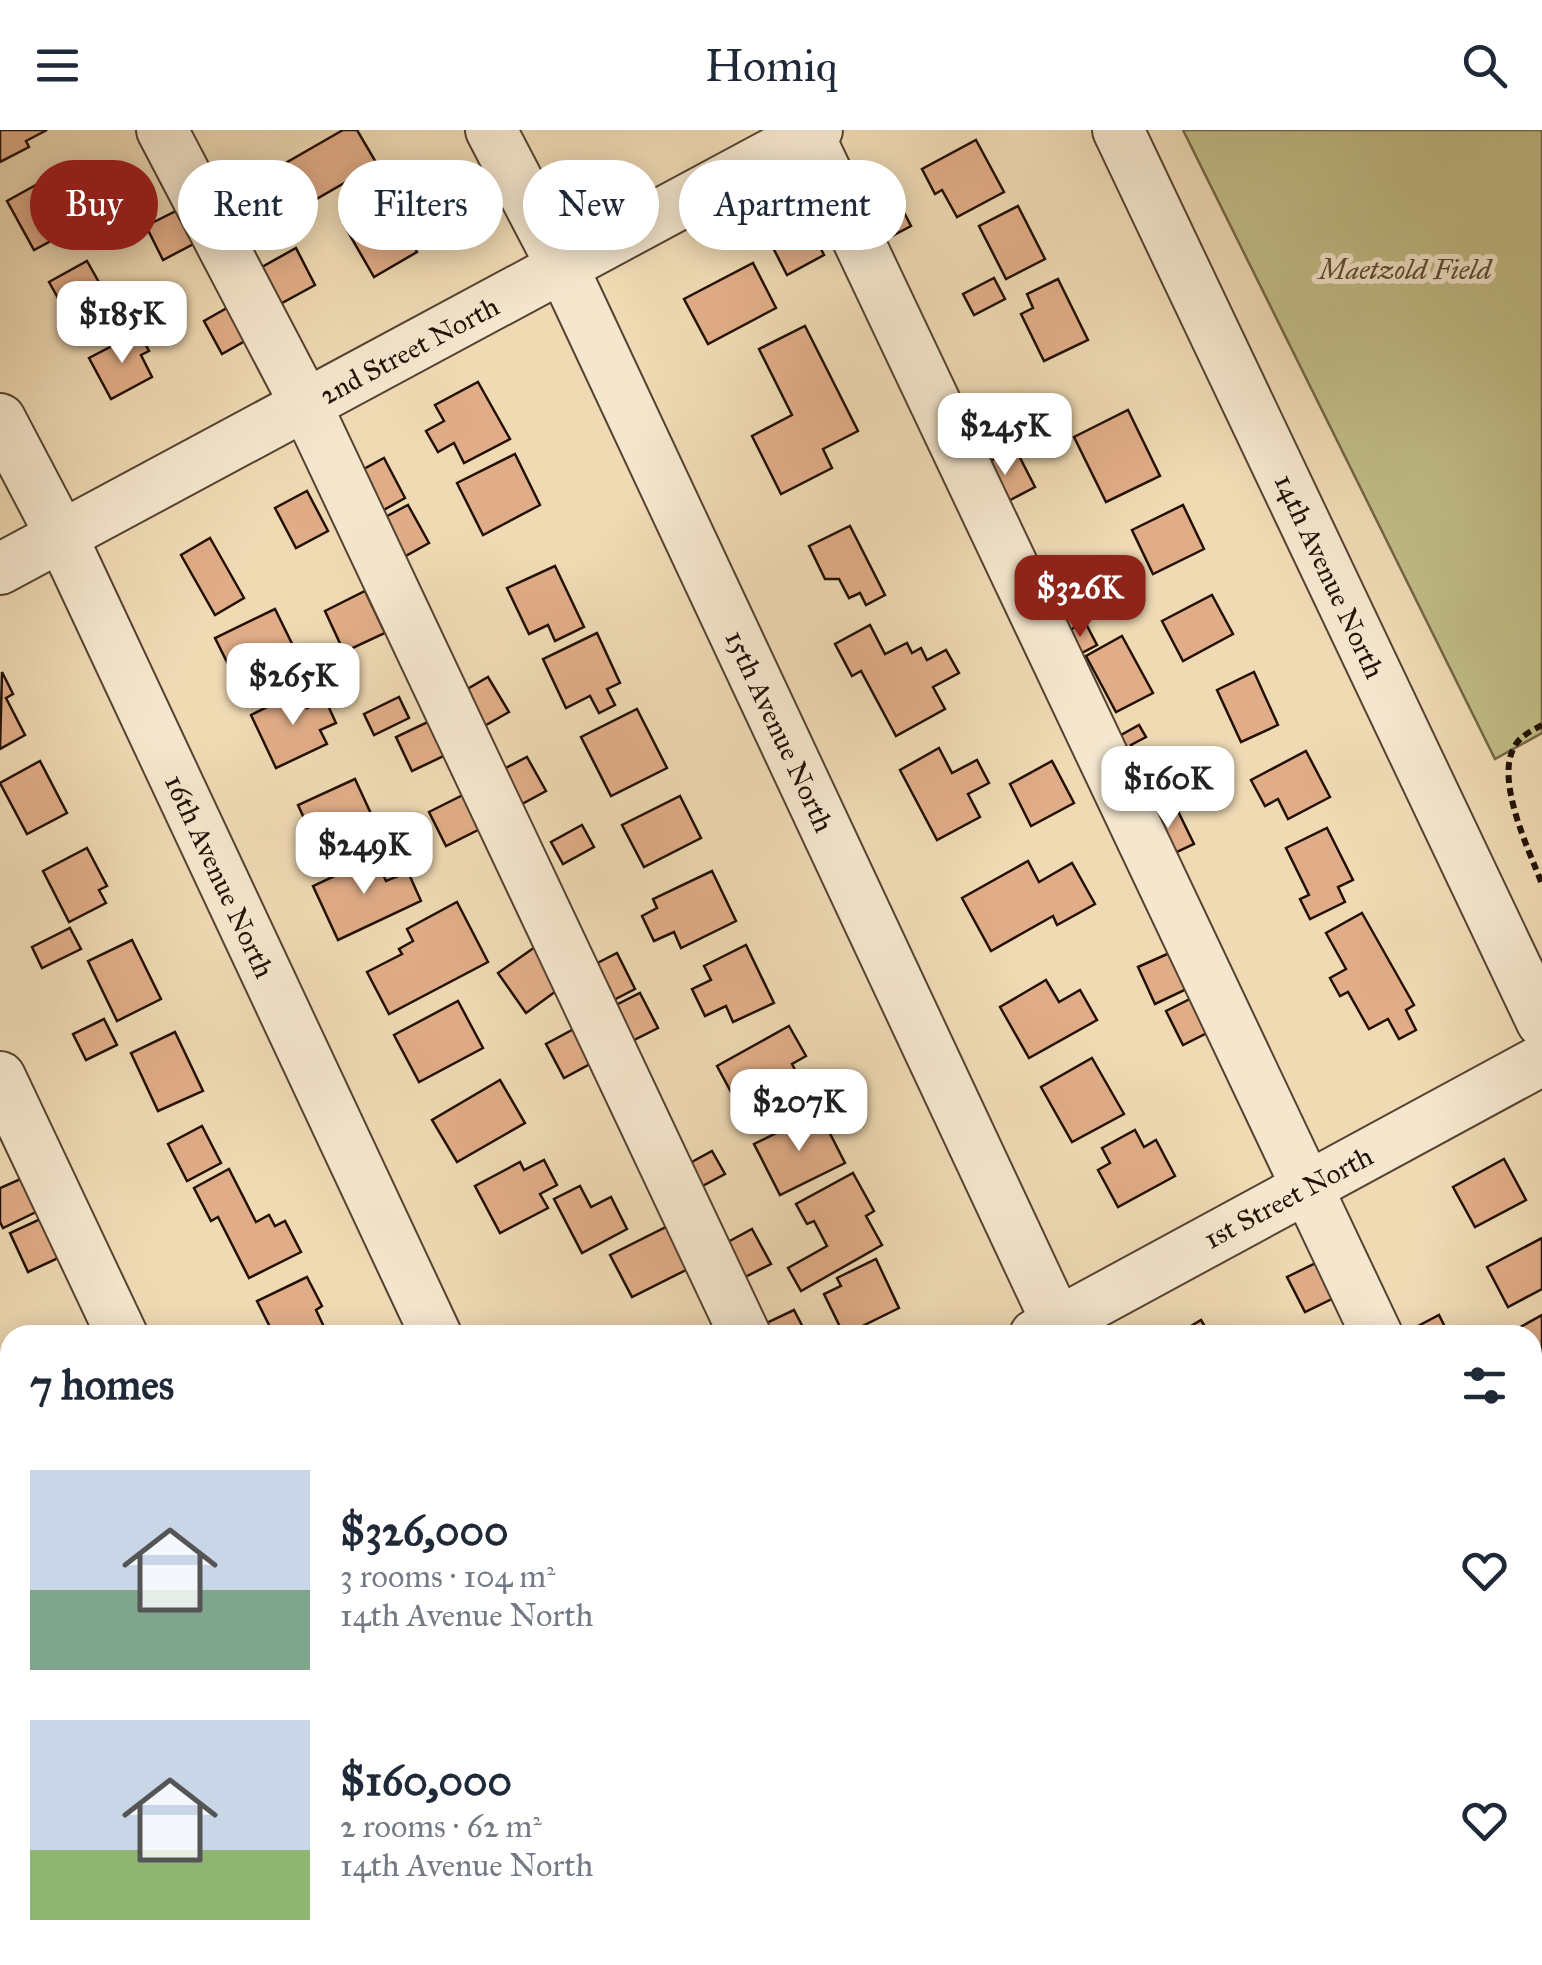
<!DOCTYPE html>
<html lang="en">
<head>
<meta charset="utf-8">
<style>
  :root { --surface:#fff; --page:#f6f6f7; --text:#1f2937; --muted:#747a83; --accent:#8f2418 }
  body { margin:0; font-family:"IM FELL Great Primer",serif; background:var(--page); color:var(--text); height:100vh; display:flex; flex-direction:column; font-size:38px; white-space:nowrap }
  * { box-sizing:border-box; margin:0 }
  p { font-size:32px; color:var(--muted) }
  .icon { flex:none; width:55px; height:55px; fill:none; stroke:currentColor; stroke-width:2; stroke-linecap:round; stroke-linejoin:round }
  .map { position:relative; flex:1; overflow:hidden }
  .side { position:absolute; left:0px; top:1195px; width:1542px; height:640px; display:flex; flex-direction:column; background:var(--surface); border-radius:30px 30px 0 0; box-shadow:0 5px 25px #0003 }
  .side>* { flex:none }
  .banner { position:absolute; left:30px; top:30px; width:1000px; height:90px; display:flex; gap:20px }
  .price { position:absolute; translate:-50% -85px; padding:0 22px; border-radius:20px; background:#fff; color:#222; font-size:32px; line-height:65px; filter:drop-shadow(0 2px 5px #0008) }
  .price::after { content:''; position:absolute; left:50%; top:60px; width:30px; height:22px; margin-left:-15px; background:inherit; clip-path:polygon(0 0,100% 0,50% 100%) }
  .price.selected { background:var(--accent); color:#fff }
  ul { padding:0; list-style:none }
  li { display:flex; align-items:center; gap:30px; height:250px; padding:0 30px }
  li span { display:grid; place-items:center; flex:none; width:280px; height:200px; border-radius:0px; color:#555 }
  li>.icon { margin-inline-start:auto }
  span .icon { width:120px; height:120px; fill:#fffc; stroke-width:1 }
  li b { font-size:42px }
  h2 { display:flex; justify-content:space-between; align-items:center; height:120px; padding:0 30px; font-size:42px }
  .pill { padding:0 35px; border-radius:45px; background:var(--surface); box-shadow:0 5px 25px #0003; font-size:35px; line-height:90px }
  .pill.selected { background:var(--accent); color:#fff }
  header { display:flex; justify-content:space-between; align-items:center; height:130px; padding:0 30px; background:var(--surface); font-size:45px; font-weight:600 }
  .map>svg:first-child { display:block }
</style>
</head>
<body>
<header><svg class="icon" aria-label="menu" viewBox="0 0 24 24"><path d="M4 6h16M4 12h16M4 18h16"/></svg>Homiq<svg class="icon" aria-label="search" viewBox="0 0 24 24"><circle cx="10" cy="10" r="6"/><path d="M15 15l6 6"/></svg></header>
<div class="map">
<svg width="1542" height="1835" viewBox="0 0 1542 1835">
  <rect width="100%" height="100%" fill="#efdab4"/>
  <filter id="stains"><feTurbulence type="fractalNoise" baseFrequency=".002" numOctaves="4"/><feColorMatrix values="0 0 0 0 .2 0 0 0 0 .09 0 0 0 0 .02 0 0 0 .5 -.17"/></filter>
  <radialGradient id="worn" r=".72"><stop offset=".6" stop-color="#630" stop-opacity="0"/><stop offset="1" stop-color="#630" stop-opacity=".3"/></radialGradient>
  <!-- green -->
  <path fill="#c1bd87" stroke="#726746" stroke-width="2.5" d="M1183,0H1542V603L1495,629Z"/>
  <!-- building -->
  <g fill="#e1ad88" stroke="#221105" stroke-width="2.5">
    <path d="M0,0H47L26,11L29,17L0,32Z"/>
    <path d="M343,0H357L377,34L294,82L270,42Z"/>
    <path d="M976,10L1004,62L957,87L942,60L935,64L922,39Z"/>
    <path d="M45,50L54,66L70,58L86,88L117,71L127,90L86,113L77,97L34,120L7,71Z"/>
    <path d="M891,57L911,96L873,116L852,78Z"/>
    <path d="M387,70L417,122L374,147L344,95Z"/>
    <path d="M186,76L203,109L163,130L146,96Z"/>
    <path d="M1018,76L1045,129L1006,149L979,96Z"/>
    <path d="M804,86L824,125L787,145L766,104Z"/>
    <path d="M296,118L315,155L271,179L251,143Z"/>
    <path d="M87,131L114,179L76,200L49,152Z"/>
    <path d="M753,133L776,178L708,214L684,169Z"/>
    <path d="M994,148L1005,169L974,185L963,164Z"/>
    <path d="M1058,149L1088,210L1044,231L1021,184L1033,178L1027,164Z"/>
    <path d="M234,174L252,207L222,224L204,191Z"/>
    <path d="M805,196L858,301L823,319L832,338L781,364L752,306L792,285L759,219Z"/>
    <path d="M139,202L149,221L141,225L152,247L111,269L89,228Z"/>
    <path d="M478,252L510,309L464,333L454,313L438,322L426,301L444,291L435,275Z"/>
    <path d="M1128,280L1160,346L1106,372L1074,307Z"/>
    <path d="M1015,318L1035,357L995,378L976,339Z"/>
    <path d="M515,324L540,375L483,405L457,353Z"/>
    <path d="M384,328L405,368L373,386L351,346Z"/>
    <path d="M307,361L328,401L296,418L275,378Z"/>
    <path d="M408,375L429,413L393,433L372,394Z"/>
    <path d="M1183,375L1204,419L1153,444L1132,400Z"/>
    <path d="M850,396L885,465L866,475L860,463L849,468L839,449H825L809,416Z"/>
    <path d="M210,408L244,468L215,485L181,425Z"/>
    <path d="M555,436L584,497L555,511L548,495L529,504L507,458Z"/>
    <path d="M365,461L385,503L344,522L325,481Z"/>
    <path d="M1212,465L1233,504L1183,531L1162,491Z"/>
    <path d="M275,479L301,532L249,557L238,534L230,538L215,508Z"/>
    <path d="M1085,492L1097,515L1070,529L1066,502Z"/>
    <path d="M870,495L885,524L907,513L912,523L921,518L927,530L946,520L959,543L933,557L945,579L896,606L861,541L852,546L835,514Z"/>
    <path d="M597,503L620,553L607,559L615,575L599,583L590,566L566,578L543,529Z"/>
    <path d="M1122,506L1153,563L1116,582L1086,526Z"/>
    <path d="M2,542L13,564L6,568L25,605L0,619Z"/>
    <path d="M1254,542L1278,595L1241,612L1217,560Z"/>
    <path d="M488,547L509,582L472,603L452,568Z"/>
    <path d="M299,561L307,578L325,569L336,593L320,600L327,614L276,638L251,585Z"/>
    <path d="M399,567L409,588L374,605L364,584Z"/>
    <path d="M637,579L667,638L611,666L581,607Z"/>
    <path d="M432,590L448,624L412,641L396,607Z"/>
    <path d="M1139,595L1146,607L1131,615L1141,632L1122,643L1105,614Z"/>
    <path d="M939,618L952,643L977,630L989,653L968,664L980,687L937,710L900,640Z"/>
    <path d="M1306,621L1330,667L1288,689L1278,669L1265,676L1251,650Z"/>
    <path d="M527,627L546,661L509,681L490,646Z"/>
    <path d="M40,631L67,683L27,704L0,653Z"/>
    <path d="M1052,631L1074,673L1031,696L1010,654Z"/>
    <path d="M355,649L378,699L321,725L298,675Z"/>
    <path d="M467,663L484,697L446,716L429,682Z"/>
    <path d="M680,666L701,708L644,737L622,695Z"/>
    <path d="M1174,673L1194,714L1162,729L1142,688Z"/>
    <path d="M582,695L594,717L563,734L551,712Z"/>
    <path d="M1327,698L1353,750L1338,757L1345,772L1310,789L1300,769L1309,765L1286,718Z"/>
    <path d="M87,718L107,756L99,760L106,773L69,792L43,741Z"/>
    <path d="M375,727L386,751L408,742L421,771L338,810L313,756Z"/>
    <path d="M1028,731L1039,752L1072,733L1095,774L1057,795L1053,786L991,821L962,768Z"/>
    <path d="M712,741L736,791L681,818L674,802L654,811L642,786L657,778L653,769Z"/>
    <path d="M457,772L488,832L389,884L367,842L402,824L399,819L413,811L407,799Z"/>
    <path d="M1362,783L1414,875L1406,880L1416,900L1399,909L1388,889L1369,899L1348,862L1340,866L1330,848L1346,839L1326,803Z"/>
    <path d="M70,798L81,819L42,838L32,817Z"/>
    <path d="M132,810L161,869L117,891L88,831Z"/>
    <path d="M746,815L774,873L733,892L726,876L705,886L692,859L711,850L704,836Z"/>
    <path d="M535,817L563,856L526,883L498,843Z"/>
    <path d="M1174,821L1191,857L1155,874L1138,837Z"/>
    <path d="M617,823L635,859L600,877L582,841Z"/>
    <path d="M1046,850L1059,872L1080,860L1097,890L1029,928L1000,877Z"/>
    <path d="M640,863L658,898L620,917L602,882Z"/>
    <path d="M1198,865L1215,899L1183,915L1166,881Z"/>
    <path d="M458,871L483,918L419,952L394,905Z"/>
    <path d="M104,889L117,915L86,930L73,904Z"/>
    <path d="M585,893L603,927L564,948L546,914Z"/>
    <path d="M789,896L806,926L792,934L803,955L744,986L717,936Z"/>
    <path d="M175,902L203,961L158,981L131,923Z"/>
    <path d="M1092,928L1124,984L1072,1012L1041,957Z"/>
    <path d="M500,950L525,993L457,1032L432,990Z"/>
    <path d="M819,982L845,1033L780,1065L754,1014Z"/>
    <path d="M202,996L221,1033L187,1051L168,1014Z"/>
    <path d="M1135,1000L1144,1017L1156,1010L1175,1046L1118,1077L1098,1040L1110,1033L1102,1018Z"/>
    <path d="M712,1021L725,1044L693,1061L681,1038Z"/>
    <path d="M1504,1029L1526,1070L1475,1097L1453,1057Z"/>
    <path d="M544,1030L557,1055L540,1064L548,1078L500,1103L475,1056L520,1032L524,1040Z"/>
    <path d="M229,1039L256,1092L269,1085L275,1096L285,1091L301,1122L249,1148L218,1087L211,1091L194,1058Z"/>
    <path d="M853,1043L874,1081L866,1086L882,1115L801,1161L788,1138L827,1116L814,1091L807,1094L796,1074Z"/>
    <path d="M23,1048L38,1081L3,1098L0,1092V1058Z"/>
    <path d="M580,1056L591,1077L611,1067L627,1099L582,1123L554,1069Z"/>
    <path d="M47,1086L65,1125L28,1142L10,1103Z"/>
    <path d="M670,1095L692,1137L632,1167L610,1125Z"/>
    <path d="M752,1099L771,1134L733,1153L715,1119Z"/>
    <path d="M1542,1108V1159L1508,1177L1487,1137Z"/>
    <path d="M876,1129L899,1178L844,1205L824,1164L841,1156L837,1148Z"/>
    <path d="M1320,1131L1338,1166L1305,1182L1287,1147Z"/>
    <path d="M307,1147L322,1176L316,1180L324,1197L308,1205H265L272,1201L257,1171Z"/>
    <path d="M794,1180L807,1205H762L758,1197Z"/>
    <path d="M1439,1185L1449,1205H1401Z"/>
    <path d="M1542,1185V1236L1532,1241V1205H1506Z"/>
    <path d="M1201,1190L1210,1205H1176Z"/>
    <path d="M10,1306V1389L8,1390L0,1374V1311Z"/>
    <path d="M1542,1781V1835H1478L1472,1825H1532V1787Z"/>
    <path d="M206,1825H309L290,1835H211Z"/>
    <path d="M569,1825H622L625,1830L617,1835H551Z"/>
    <path d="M870,1825L850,1835H824L821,1828L825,1825Z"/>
  </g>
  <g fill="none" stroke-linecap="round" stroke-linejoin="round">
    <!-- minor casing -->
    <g stroke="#554331" stroke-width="54">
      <g id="minor">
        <path d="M162,0L306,275L745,1205"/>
        <path d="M491,0L563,138L1063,1205"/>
        <path d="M806,0L1377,1205"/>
        <path d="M1118,0L1542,892"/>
        <path d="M0,289L62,407L436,1205"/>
        <path d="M0,439L817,0"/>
        <path d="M0,947L122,1205"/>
        <path d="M1035,1205L1542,930"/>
        <path d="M1532,1526L1542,1546"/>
        <path d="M0,1609L10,1631"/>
        <path d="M0,1762L10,1756"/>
        <path d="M101,1825L105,1835"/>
        <path d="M415,1825L420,1835"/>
        <path d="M727,1825L731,1835"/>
        <path d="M1042,1825L1047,1835"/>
        <path d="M1360,1825L1365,1835"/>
      </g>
    </g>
    <!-- path -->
    <path stroke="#221105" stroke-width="6" stroke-dasharray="8 5" stroke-linecap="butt" d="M1542,595C1533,600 1522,605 1516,614C1493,647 1529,720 1542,754"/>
    <!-- minor -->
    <use href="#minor" stroke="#f5e7ce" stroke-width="50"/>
  </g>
  <g text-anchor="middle" stroke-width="10" stroke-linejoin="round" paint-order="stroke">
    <!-- park labels -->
    <g font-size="28" font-style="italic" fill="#5a4d32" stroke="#f5e7ce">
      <text x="1405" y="149">Maetzold Field</text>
    </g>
    <!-- street labels -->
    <g font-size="28" fill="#221105" stroke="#f5e7ce">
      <text transform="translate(409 220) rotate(-28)" y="10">2nd Street North</text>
      <text transform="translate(1330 446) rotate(65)" y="10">14th Avenue North</text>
      <text transform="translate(780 601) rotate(65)" y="10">15th Avenue North</text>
      <text transform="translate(220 746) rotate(65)" y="10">16th Avenue North</text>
      <text transform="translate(1288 1067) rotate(-28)" y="10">1st Street North</text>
    </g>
  </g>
  <rect width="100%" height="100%" filter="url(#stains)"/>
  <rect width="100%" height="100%" fill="url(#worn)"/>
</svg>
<b class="price" style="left:122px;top:236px">$185K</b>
<b class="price" style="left:1005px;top:348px">$245K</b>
<b class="price selected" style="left:1080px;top:510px">$326K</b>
<b class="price" style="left:293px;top:598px">$265K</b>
<b class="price" style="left:1168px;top:701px">$160K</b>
<b class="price" style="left:364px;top:767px">$249K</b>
<b class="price" style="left:799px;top:1024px">$207K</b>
<div class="banner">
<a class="pill selected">Buy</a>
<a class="pill">Rent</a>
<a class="pill">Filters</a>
<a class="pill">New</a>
<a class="pill">Apartment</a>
</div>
<section class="side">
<h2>7 homes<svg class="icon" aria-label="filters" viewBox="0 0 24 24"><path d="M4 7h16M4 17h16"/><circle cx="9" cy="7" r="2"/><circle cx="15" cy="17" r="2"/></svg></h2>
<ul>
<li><span style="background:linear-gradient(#c9d6e8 60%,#7fa58c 0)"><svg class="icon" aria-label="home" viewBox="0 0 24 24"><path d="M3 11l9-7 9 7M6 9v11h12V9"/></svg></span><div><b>$326,000</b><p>3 rooms · 104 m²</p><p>14th Avenue North</p></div><svg class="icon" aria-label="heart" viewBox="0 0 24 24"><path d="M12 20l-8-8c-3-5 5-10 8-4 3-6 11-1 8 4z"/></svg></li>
<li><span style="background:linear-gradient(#c9d6e8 65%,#8fb573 0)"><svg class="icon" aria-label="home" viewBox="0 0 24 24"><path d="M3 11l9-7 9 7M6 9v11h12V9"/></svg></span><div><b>$160,000</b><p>2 rooms · 62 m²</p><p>14th Avenue North</p></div><svg class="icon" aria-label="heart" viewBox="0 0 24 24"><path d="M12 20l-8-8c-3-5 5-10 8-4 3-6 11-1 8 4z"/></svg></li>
</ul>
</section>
</div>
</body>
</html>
